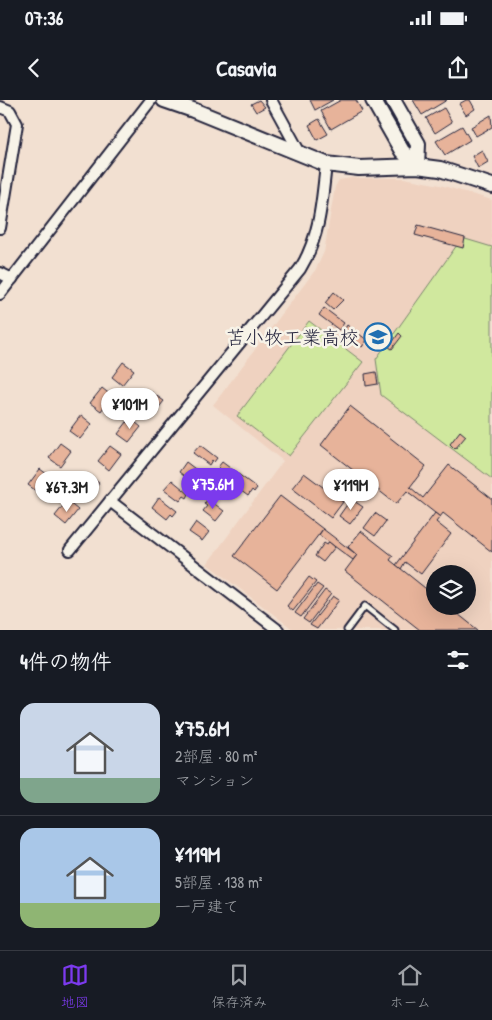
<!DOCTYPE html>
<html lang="ja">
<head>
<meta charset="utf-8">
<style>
  :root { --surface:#171b24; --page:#242831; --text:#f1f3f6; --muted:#9ea1a6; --line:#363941; --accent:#7c3aed }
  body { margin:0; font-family:"Patrick Hand","Klee One",sans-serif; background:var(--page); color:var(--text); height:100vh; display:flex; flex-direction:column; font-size:19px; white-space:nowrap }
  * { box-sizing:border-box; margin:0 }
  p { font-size:16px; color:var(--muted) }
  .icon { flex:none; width:28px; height:28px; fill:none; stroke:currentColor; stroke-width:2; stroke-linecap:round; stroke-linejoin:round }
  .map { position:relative; height:530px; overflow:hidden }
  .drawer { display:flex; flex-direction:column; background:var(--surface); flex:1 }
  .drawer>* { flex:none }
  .tools { position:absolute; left:426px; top:465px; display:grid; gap:10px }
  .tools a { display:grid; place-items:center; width:50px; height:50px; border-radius:50%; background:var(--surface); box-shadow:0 5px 20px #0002; font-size:25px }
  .price { position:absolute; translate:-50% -42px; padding:0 11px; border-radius:18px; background:#fff; color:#222; font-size:16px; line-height:32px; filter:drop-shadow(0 1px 2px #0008) }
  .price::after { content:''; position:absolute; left:50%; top:30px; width:15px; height:11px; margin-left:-8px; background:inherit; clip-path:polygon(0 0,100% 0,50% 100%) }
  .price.active { background:var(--accent); color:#fff }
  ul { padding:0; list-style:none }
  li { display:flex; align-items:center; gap:15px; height:125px; padding:0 20px }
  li+li { border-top:1px solid var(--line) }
  li span { display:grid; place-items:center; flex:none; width:140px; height:100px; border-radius:15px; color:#555 }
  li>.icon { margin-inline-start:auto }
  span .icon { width:60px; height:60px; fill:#fffc; stroke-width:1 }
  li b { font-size:21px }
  h2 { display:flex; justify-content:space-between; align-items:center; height:60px; padding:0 20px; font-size:21px }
  .status { display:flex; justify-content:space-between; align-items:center; height:35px; padding:0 25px; background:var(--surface); direction:ltr }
  .status svg { height:14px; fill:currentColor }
  header { display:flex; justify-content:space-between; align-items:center; height:65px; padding:0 20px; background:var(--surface); font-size:22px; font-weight:700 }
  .dock { display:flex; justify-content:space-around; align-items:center; height:70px; border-top:1px solid var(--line); background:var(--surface); font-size:14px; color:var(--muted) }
  .dock a { display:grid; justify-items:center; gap:2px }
  .dock .active { color:var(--accent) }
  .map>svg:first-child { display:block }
</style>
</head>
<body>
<div class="status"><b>07:36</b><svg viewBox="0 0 49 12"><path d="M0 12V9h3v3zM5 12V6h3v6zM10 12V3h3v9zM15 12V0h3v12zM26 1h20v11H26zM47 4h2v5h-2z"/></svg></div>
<header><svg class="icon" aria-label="back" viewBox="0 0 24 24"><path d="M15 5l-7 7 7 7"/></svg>Casavia<svg class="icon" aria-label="share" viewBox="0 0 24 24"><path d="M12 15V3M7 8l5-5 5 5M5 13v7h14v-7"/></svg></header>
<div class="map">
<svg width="492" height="530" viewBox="0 0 492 530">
  <rect width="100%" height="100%" fill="#f2e0d1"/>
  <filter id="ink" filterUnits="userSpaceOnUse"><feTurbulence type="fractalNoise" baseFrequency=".02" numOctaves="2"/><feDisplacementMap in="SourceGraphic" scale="10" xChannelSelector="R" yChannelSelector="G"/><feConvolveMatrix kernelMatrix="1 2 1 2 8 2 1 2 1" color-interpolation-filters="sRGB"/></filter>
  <g filter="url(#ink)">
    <!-- built -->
    <path fill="#efd2c0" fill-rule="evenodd" d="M351,78H404L440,85L492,100V530H294L207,464L283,361L213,305L316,169L324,152L335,87L339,80ZM435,474H468V506H435Z"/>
    <!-- green -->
    <g fill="#d0e89e" stroke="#79856c">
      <path d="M462,138L492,147V379L381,295L376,259Z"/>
      <path d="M309,221L363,262L289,356L237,316Z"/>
    </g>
    <!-- building -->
    <g fill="#e7b39a" stroke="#22223b">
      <path d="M259,0L265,7L256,12L251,4Z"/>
      <path d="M310,0H333L315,10Z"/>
      <path d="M341,0H356L362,11L331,29L321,11Z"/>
      <path d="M413,0H447L422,15Z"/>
      <path d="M466,0H470L475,9L466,15L459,4Z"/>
      <path d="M444,8L452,22L435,33L426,18Z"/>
      <path d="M491,15L492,27L476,36L471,27Z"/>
      <path d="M319,19L328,34L317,40L309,25Z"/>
      <path d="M462,26L470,40L445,55L436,41Z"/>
      <path d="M482,50L488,62L478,68L472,56Z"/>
      <path d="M418,125L465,138L463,148L415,135Z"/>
      <path d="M334,192L343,200L333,210L325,203Z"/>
      <path d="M324,208L344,223L339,230L319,215Z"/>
      <path d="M347,225L367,240L362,247L343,232Z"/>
      <path d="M399,233L402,236L392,249L389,247Z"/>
      <path d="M123,262L134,270L122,285L112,277Z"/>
      <path d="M376,272L378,284L366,286L365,274Z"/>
      <path d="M102,288L112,296L101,311L90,303Z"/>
      <path d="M151,292L164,301L152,316L140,306Z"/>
      <path d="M350,306L426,366L410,387L423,398L449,365L492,399V452L443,413L440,417L407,391L396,404L321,345Z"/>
      <path d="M81,315L92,324L80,339L69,331Z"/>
      <path d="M130,318L141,327L129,342L118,334Z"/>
      <path d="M460,331L466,336L455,349L450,344Z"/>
      <path d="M60,343L71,351L60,366L49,358Z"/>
      <path d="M200,345L217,358L214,362L212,360L209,365L193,353Z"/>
      <path d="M110,346L121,354L109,370L98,361Z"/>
      <path d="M186,362L203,375L200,380L197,378L193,383L179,372Z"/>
      <path d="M222,362L257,388L254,392L252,390L248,396L218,374L221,370L218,367Z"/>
      <path d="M40,369L51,377L39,393L28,385Z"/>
      <path d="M304,373L343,402L331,418L292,388Z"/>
      <path d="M87,374L99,383L88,398L76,389Z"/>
      <path d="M172,380L189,394L187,398L184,396L180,401L164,389Z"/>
      <path d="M280,396L323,429L277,489L234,456Z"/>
      <path d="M159,397L177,411L173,416L171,414L167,419L152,407Z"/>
      <path d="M208,399L224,411L216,421L203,411L207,406L204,404Z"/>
      <path d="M351,399L363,407L350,424L339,416Z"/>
      <path d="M67,401L78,410L66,425L55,416Z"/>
      <path d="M375,413L386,421L375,436L364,428Z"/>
      <path d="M435,413L440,417L436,422L451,434L421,474L405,462L401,469L396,465Z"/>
      <path d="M196,422L209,432L202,441L189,432Z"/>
      <path d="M323,429L357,455L353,460L319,435Z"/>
      <path d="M361,431L393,456L390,460L435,496V506H448L478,530H420L345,471L357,455L348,447Z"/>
      <path d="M329,442L335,447L323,462L315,456L324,443L327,445Z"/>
      <path d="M309,477L316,482L293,511L287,506Z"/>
      <path d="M317,484L323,488L301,517L295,513Z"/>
      <path d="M325,490L331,494L309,523L303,519Z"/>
      <path d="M333,496L339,500L317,529L310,525Z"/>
    </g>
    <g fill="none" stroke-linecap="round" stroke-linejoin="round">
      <!-- lane casing -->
      <g stroke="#22223b" stroke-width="9">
        <path id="lane" d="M347,530L365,506L395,530"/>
      </g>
      <!-- street casing -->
      <g stroke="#22223b" stroke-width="14">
        <g id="street">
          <path d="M271,0L300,53"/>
          <path d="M0,7L10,11L17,24L0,128"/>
          <path d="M0,173L12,179"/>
          <path d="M0,194L151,0"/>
          <path d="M110,401L278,530"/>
          <path d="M70,450L300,169C320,137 322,101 326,64"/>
        </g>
      </g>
      <!-- secondary casing -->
      <g stroke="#22223b" stroke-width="18">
        <g id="secondary">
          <path d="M164,0L193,10L326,64L359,68L417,66L440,69L492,86"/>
          <path d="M373,0L402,51L417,66"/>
          <path d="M393,0L418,44L417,66"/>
        </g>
      </g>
      <!-- lane -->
      <use href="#lane" stroke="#f7f3e8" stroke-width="5"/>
      <!-- street -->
      <use href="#street" stroke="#f7f3e8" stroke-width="10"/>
      <!-- secondary -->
      <use href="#secondary" stroke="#f7f3e8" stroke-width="14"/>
    </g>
  </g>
  <!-- icons -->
  <defs>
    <g id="school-ring" transform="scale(1.4375)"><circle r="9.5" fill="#f7f3e8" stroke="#1f6fb2" stroke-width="1.5"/><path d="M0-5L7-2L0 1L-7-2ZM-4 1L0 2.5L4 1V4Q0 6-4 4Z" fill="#1f6fb2"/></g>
  </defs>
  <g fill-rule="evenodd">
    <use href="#school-ring" x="378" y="237"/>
  </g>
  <g text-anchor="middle" stroke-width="5" stroke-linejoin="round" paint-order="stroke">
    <!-- poi labels -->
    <g font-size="19" fill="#22223b" stroke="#f7f3e8" text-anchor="end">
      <text x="359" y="244">苫小牧工業高校</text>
    </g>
  </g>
</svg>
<div class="tools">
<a><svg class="icon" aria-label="layers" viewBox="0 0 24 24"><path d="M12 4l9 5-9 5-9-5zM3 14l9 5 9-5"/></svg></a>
</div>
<b class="price" style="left:130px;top:330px">¥101M</b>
<b class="price active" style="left:213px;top:410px">¥75.6M</b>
<b class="price" style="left:351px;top:411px">¥119M</b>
<b class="price" style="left:67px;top:413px">¥67.3M</b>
</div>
<section class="drawer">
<h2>4件の物件<svg class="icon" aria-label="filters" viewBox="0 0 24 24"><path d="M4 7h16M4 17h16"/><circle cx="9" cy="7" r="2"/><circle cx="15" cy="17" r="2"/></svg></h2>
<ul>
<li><span style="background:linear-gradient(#c9d6e8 75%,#7fa58c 0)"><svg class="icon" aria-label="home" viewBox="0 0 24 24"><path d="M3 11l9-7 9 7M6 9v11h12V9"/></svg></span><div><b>¥75.6M</b><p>2部屋 · 80 m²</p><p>マンション</p></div></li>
<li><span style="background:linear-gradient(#a9c7e8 75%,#8fb573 0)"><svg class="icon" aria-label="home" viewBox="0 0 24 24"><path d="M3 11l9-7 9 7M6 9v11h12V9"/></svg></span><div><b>¥119M</b><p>5部屋 · 138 m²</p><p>一戸建て</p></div></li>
</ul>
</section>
<nav class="dock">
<a class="active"><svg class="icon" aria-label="map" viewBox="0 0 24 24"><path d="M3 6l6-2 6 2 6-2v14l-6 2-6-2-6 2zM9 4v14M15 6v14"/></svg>地図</a>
<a><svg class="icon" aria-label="saved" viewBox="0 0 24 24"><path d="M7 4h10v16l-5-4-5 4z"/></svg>保存済み</a>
<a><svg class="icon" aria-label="home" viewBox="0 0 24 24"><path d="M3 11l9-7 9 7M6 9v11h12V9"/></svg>ホーム</a>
</nav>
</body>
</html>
